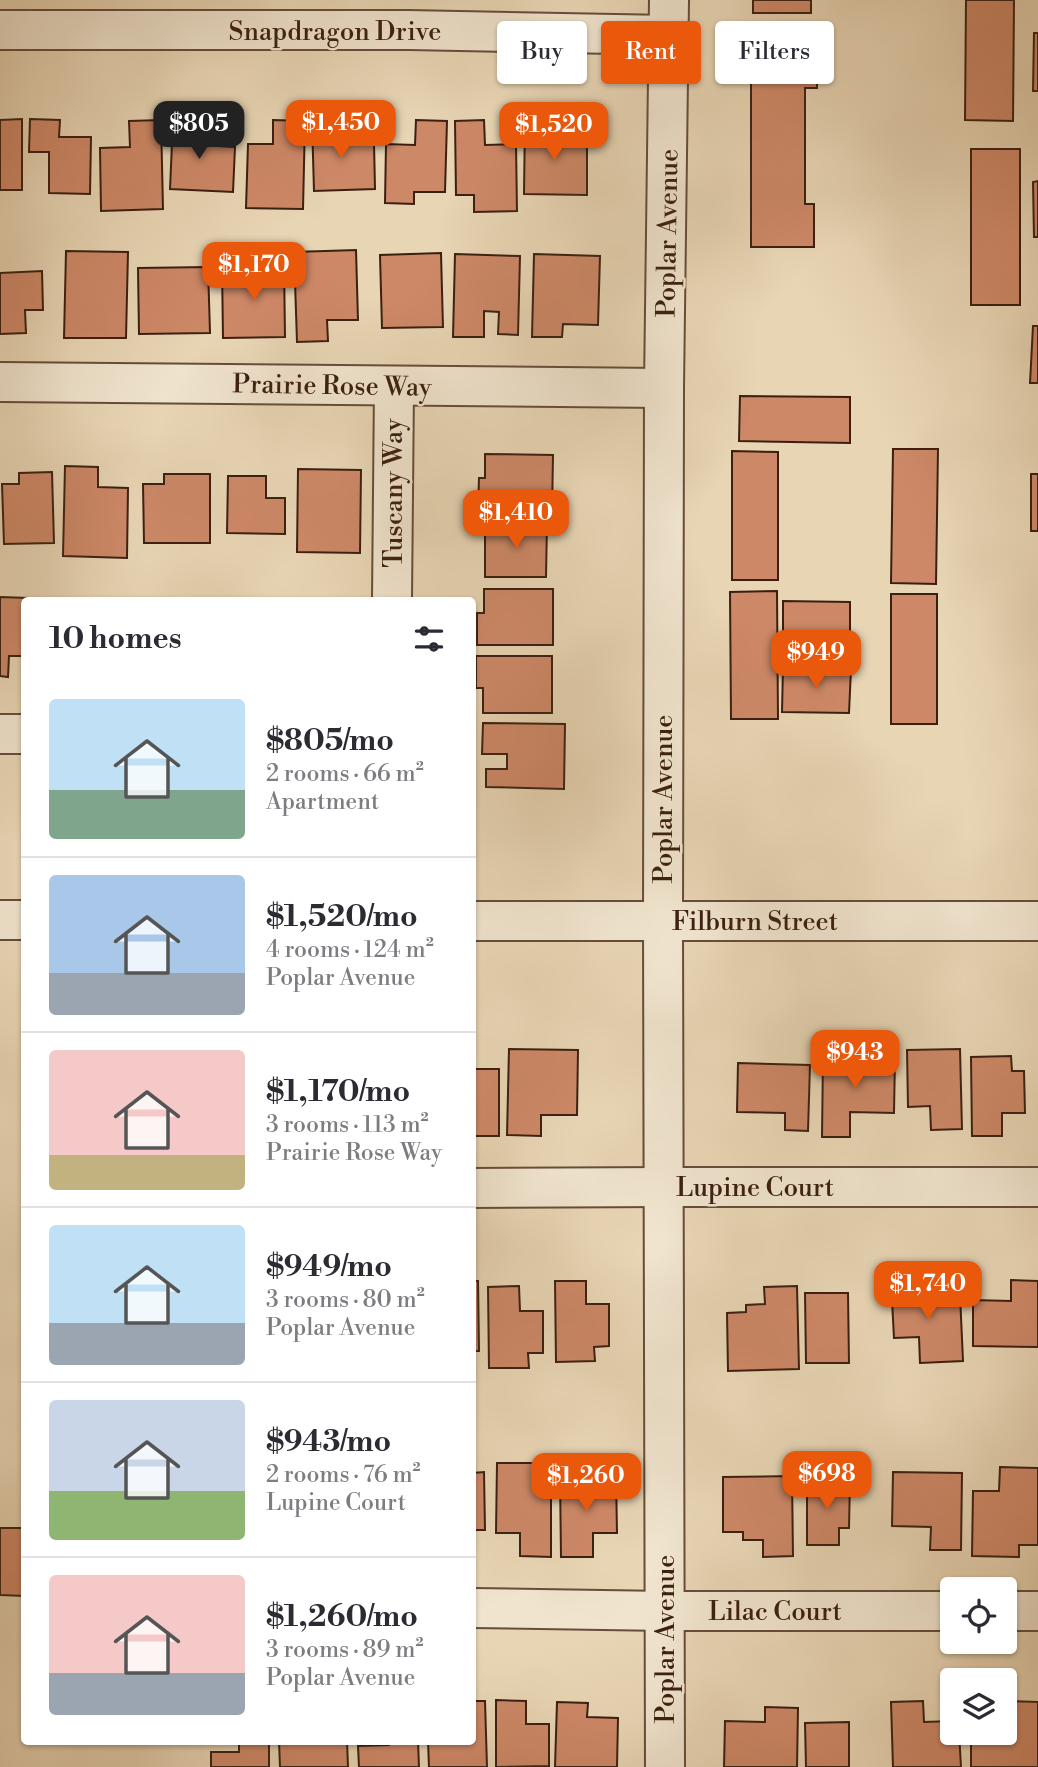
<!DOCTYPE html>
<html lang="en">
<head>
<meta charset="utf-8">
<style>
  :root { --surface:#fff; --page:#f7f7f7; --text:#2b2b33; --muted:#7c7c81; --line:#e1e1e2; --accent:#ea580c }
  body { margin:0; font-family:"Libre Bodoni",serif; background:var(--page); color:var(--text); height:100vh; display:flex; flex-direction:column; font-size:26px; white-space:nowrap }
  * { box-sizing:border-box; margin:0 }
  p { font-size:23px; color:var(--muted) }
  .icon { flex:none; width:38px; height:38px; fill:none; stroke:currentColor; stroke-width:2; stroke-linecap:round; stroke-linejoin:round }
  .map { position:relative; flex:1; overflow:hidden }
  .panel { position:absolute; left:21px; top:597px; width:455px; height:1148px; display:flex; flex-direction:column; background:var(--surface); border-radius:7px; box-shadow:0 2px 5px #0004 }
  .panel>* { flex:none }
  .banner { position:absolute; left:497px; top:21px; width:436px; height:63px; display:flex; gap:14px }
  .controls { position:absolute; left:940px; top:1577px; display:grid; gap:14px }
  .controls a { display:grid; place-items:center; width:77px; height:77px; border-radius:7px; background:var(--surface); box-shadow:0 2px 5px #0004; font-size:35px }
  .price { position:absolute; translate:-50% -60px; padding:0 16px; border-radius:14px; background:var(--accent); color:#fff; font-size:23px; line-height:46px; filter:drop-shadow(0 2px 4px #0008) }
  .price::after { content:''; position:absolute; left:50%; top:42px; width:21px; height:16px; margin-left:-10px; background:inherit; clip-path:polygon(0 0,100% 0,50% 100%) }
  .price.active { background:#222; color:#fff }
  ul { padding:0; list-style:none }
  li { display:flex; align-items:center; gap:21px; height:175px; padding:0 28px }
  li+li { border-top:2px solid var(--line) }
  li span { display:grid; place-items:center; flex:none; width:196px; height:140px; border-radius:7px; color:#555 }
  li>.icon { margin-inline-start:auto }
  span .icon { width:84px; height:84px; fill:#fffc; stroke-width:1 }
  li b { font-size:30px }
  h2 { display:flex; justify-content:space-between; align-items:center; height:84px; padding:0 28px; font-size:30px }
  .pill { padding:0 24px; border-radius:7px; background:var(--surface); box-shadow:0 2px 5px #0004; font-size:24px; line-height:63px }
  .pill.active { background:var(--accent); color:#fff }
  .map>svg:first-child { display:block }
</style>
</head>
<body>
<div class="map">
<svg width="1038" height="1767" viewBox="0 0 1038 1767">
  <rect width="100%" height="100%" fill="#e8d5b4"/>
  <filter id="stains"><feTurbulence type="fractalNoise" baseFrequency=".00286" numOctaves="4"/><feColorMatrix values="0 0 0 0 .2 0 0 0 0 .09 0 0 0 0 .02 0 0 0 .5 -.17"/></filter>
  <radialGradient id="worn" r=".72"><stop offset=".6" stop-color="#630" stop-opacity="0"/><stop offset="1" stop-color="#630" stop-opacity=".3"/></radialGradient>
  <!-- building -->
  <g fill="#cd8867" stroke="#3b2011" stroke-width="2">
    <rect x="753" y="0" width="58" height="13"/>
    <path d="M966,0H1014L1013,121L965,120Z"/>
    <path d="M1034,33H1038V91H1033Z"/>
    <path d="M758,44H817V88H805V204H814V247H751V83H758Z"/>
    <path d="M22,119V190H0V120Z"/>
    <path d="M30,119L60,120L59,137H91L90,194L49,193V152H29Z"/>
    <path d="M161,120L163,209L101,211L100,148L130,147L129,121Z"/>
    <path d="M173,120L202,121L201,145L235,147L233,192L170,189Z"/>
    <path d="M273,120L305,121L303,209L246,208L248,144H273Z"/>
    <path d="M344,120L345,144L374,143L375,189L314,191L312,121Z"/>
    <path d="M416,120L447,121L445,192H414V204L385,203L386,144L415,145Z"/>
    <path d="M484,120L485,145L516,144L517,211L474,212V195H456L455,121Z"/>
    <path d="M525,121L556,122V138H587V195L524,194Z"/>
    <rect x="971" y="149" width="49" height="156"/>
    <path d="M1038,181V237H1034L1033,182Z"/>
    <path d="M356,250L358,320H327L328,341L297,342L294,252Z"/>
    <path d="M66,251L128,252L126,338H64Z"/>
    <path d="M441,253L443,327L382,328L380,255Z"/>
    <path d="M455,254L520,256L518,335L498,334L499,312L484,311V337H453Z"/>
    <path d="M534,254L600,256L598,325L563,324L562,337H532Z"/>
    <path d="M284,265L285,337L223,338L222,266Z"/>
    <path d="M208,267L210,333L139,334L138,268Z"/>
    <path d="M42,271L43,310H25L26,333L0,334V273Z"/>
    <path d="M1033,326H1038V383H1030Z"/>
    <path d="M740,396L850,397V443L739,441Z"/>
    <path d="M893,449H938L936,584L891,583Z"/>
    <path d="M732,451L778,452V580H732Z"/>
    <path d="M485,454L553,455L552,512L478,510L479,478H485Z"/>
    <path d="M65,466L98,467V487L128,488L127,558L63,556Z"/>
    <path d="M298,469L361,470L360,553L297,552Z"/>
    <path d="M52,472L54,543L4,544L2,484H19V473Z"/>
    <path d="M164,474H210V543H144L143,484H164Z"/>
    <rect x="1031" y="474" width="7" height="57"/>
    <path d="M228,476H266V498H285V534L227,533Z"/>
    <path d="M485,522L547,523L546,577H485Z"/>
    <path d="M484,589H553V645H477V613H484Z"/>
    <path d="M777,591L778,719H731L730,592Z"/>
    <rect x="891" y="594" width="46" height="130"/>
    <path d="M0,597L58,599V600H24V680L23,679L24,656H9L8,677L0,676Z"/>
    <path d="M783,601L850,602V645H783Z"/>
    <path d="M476,656H552V713H483V688H476Z"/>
    <path d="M783,667L851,669L849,713L782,712Z"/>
    <path d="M483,723L565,724L564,789L486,787V769H507V754H482Z"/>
    <path d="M509,1049L578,1050L577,1115H541V1136L507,1135Z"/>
    <path d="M960,1049L962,1129L931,1130L930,1106L908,1107L907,1050Z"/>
    <path d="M823,1056L895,1057L894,1113L850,1112V1137H822Z"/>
    <path d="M1011,1056L1012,1071H1024L1025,1113H1002V1136H972L971,1057Z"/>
    <path d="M738,1063L810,1065L808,1131L785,1130V1113L737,1112Z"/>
    <rect x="472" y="1069" width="27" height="67"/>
    <path d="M924,1280L925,1297L960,1295L963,1361L920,1363L919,1337L894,1338L891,1281Z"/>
    <path d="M1011,1280L1038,1281V1347L973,1346V1300L1011,1301Z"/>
    <path d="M472,1281H478L479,1351H472Z"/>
    <path d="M555,1281H586V1304H609V1346L594,1347L595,1361L556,1362Z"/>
    <path d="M519,1286L520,1311H543V1353H528L529,1368H489L488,1287Z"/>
    <path d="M797,1286L799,1369L728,1371L727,1313L746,1312V1305L765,1304L764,1287Z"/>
    <path d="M805,1293H848L849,1363H806Z"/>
    <path d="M497,1463H551V1557L520,1556V1533H496Z"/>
    <path d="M1000,1467L1038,1468V1545H1019V1557L972,1556L973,1491H999Z"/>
    <path d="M484,1472L485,1530H472V1473Z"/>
    <path d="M893,1472L962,1473L961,1550H930L931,1527L892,1526Z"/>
    <path d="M616,1476L617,1533H593V1557H561L560,1477Z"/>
    <path d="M792,1476L793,1556L763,1557V1540H743V1532H723V1477Z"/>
    <path d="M807,1479L850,1480L849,1528H839V1545H807Z"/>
    <path d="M0,1528H24V1596L0,1595Z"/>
    <path d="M496,1700L526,1701V1724H549V1766L496,1767Z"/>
    <path d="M472,1701H485L487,1767H429L428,1741H472Z"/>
    <path d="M923,1701L924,1722L952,1721V1732H959L961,1767H893L891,1702Z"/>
    <path d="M1008,1701L1038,1702V1767H971V1732H1004V1713H1008Z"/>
    <path d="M557,1702L588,1703L587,1717L618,1718L617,1767H555Z"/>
    <path d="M765,1707L798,1708L797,1767H724L725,1721L765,1722Z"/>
    <path d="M849,1722V1767H806L805,1723Z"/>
    <path d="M239,1741H269V1767H211V1752H239Z"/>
    <path d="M279,1741H347L348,1767H280Z"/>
    <path d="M389,1741H418L419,1767H359L358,1746L389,1745Z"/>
  </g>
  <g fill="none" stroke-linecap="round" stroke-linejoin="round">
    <!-- minor casing -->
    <g stroke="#664d3a" stroke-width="42">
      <g id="minor">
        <path d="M0,30H409L669,35"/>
        <path d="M0,382L664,388"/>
        <path d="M392,600L394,386"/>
        <path d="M0,734H24"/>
        <path d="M0,920H24"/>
        <path d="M472,921H1038"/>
        <path d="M472,1188L665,1187H1038"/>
        <path d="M472,1608L666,1611H952"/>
        <path d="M1004,1611H1038"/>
        <path d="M665,1767L663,921L664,388L669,0"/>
      </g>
    </g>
    <!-- minor -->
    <use href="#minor" stroke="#f0e4ce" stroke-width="38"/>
  </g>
  <g text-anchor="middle" stroke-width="5" stroke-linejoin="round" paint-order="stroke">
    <!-- street labels -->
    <g font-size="26" fill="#3b2011" stroke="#f0e4ce">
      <text x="335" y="40">Snapdragon Drive</text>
      <text transform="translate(667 233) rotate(-89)" y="9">Poplar Avenue</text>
      <text transform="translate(332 385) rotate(1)" y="9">Prairie Rose Way</text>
      <text transform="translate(393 493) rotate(-90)" y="9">Tuscany Way</text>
      <text transform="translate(663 799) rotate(-90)" y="9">Poplar Avenue</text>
      <text x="755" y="930">Filburn Street</text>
      <text x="755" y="1196">Lupine Court</text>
      <text x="775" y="1620">Lilac Court</text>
      <text transform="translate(665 1639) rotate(-90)" y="9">Poplar Avenue</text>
    </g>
  </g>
  <rect width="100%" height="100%" filter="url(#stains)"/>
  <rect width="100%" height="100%" fill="url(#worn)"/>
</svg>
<div class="controls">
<a><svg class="icon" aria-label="locate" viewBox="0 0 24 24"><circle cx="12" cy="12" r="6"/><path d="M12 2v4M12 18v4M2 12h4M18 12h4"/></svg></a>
<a><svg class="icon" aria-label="layers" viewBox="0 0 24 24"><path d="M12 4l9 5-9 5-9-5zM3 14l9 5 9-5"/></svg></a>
</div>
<b class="price" style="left:341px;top:160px">$1,450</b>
<b class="price active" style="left:199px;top:161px">$805</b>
<b class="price" style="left:554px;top:162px">$1,520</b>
<b class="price" style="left:254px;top:302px">$1,170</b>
<b class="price" style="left:516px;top:550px">$1,410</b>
<b class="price" style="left:816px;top:690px">$949</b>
<b class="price" style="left:855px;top:1090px">$943</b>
<b class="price" style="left:928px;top:1321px">$1,740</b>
<b class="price" style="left:827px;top:1511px">$698</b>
<b class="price" style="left:586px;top:1513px">$1,260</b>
<div class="banner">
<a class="pill">Buy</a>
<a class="pill active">Rent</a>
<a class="pill">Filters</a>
</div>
<section class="panel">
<h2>10 homes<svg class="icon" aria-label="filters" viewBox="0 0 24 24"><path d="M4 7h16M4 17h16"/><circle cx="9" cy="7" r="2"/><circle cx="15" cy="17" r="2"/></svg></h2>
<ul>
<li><span style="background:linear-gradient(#bfe0f5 65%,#7fa58c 0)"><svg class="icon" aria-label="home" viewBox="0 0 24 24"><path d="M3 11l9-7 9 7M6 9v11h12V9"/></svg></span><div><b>$805/mo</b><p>2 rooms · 66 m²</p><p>Apartment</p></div></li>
<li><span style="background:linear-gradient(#a9c7e8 70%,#9aa5b1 0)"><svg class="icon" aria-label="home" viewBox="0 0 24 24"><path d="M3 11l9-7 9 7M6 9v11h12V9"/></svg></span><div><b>$1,520/mo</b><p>4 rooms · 124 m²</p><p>Poplar Avenue</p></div></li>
<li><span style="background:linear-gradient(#f6c9c9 75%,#c2b280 0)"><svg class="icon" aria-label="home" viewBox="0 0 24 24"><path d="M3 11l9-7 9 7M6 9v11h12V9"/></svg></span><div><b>$1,170/mo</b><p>3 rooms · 113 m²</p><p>Prairie Rose Way</p></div></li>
<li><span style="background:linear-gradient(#bfe0f5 70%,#9aa5b1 0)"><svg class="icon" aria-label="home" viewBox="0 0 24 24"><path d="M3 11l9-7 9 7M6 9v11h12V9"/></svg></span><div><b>$949/mo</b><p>3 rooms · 80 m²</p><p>Poplar Avenue</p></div></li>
<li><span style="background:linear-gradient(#c9d6e8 65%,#8fb573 0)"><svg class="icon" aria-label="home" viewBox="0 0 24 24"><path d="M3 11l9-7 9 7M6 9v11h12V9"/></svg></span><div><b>$943/mo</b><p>2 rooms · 76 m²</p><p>Lupine Court</p></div></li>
<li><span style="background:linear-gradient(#f6c9c9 70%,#9aa5b1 0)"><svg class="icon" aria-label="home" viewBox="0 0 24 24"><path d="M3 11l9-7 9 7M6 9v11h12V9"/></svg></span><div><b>$1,260/mo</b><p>3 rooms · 89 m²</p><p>Poplar Avenue</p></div></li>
</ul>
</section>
</div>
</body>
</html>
